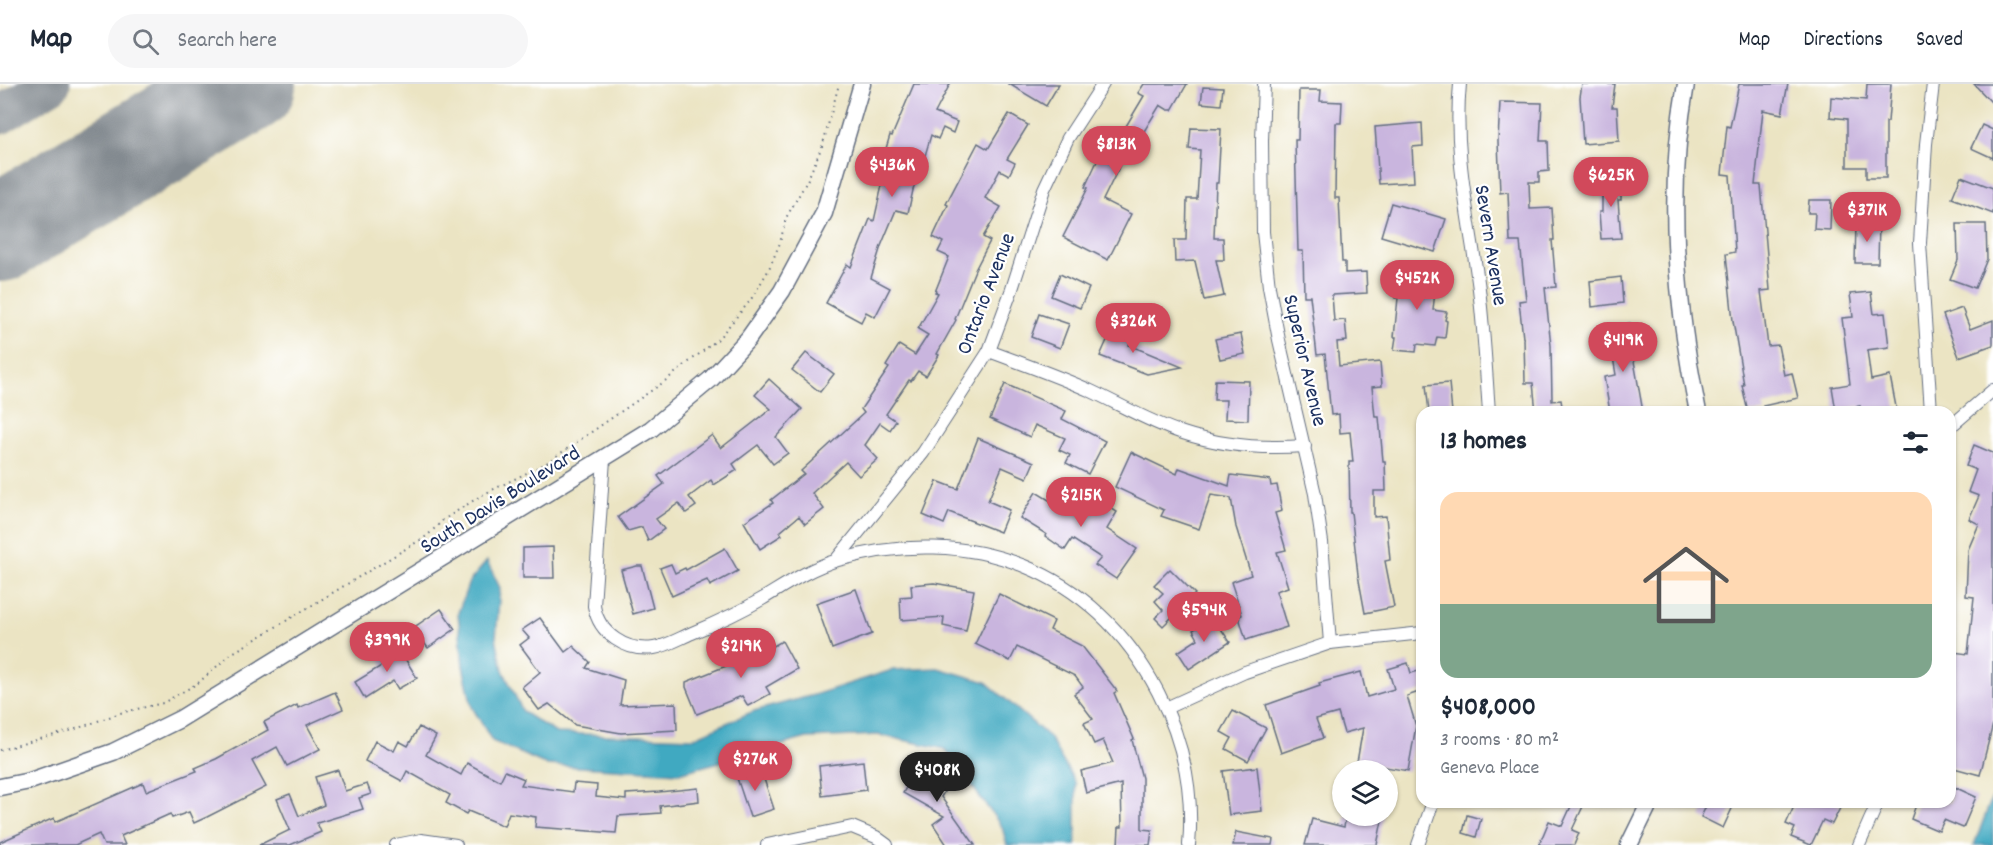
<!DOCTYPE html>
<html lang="en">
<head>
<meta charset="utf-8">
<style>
  :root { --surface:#fff; --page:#f6f6f7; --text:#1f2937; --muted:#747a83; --line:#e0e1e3; --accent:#d1495b }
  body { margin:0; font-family:Dekko,sans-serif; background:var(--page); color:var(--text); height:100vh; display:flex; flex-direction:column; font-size:22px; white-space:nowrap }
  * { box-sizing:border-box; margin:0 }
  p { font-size:20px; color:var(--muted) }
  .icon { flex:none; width:33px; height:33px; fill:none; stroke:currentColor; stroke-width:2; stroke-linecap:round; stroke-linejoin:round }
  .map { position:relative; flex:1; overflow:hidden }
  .sheet { position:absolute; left:1416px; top:322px; width:540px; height:402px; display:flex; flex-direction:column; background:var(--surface); border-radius:18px; box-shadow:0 2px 4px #0004 }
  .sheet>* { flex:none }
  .tools { position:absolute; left:1332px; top:676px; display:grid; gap:12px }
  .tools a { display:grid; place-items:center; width:66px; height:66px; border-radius:50%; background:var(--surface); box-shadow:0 2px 4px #0004; font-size:30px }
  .price { position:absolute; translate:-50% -51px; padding:0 14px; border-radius:21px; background:var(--accent); color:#fff; font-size:20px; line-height:39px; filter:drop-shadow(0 2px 3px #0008) }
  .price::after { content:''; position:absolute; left:50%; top:36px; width:18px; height:14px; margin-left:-9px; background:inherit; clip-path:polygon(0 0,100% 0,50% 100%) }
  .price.selected { background:#222; color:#fff }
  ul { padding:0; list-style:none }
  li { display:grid; align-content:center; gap:12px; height:318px; padding:0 24px }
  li+li { border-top:2px solid var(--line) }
  li span { display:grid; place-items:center; height:186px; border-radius:18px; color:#555 }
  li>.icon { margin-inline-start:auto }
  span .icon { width:108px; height:108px; fill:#fffc; stroke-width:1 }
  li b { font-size:26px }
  h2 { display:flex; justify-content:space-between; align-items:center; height:72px; padding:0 24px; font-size:26px }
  header { display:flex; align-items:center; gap:36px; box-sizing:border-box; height:84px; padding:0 30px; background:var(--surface); border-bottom:2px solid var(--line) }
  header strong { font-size:28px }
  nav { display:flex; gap:33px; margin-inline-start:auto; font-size:21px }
  .search { width:420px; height:54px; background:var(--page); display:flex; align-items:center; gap:15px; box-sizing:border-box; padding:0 21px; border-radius:33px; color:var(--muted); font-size:22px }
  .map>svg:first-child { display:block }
</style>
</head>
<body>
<header>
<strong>Map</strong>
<div class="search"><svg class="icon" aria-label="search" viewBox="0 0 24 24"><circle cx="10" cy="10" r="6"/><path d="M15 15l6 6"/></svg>Search here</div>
<nav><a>Map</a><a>Directions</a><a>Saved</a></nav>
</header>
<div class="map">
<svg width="1993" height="761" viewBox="0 0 1993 761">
  <rect width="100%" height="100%" fill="#fff"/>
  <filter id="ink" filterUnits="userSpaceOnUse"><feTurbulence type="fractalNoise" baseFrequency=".0167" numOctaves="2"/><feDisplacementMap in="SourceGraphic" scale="12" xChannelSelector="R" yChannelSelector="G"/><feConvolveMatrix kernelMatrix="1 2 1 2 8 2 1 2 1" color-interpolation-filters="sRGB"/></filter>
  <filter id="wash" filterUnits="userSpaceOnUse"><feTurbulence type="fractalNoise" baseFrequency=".008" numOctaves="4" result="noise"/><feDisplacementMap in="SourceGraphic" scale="24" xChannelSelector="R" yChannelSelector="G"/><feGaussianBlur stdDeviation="1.35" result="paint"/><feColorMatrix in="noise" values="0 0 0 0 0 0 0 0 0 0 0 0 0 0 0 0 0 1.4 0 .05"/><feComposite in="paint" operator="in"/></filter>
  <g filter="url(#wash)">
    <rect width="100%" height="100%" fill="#ebe4c3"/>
    <!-- water -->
    <g fill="#41a9c1" stroke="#2e6c90" stroke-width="1.5">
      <path d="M487,477L500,504L496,554L503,586L523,628L556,649L693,654L754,627L814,611L892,586L938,584L986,598L1049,653L1076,700V761H1007L1002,743L945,665L879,651L807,654L679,689L547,681L492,657L472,623L463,582L458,529L469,498Z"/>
      <path d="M1993,711V761H1974Z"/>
    </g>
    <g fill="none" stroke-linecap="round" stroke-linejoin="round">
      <!-- taxiway -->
      <path stroke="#838a90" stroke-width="39" d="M0,31L51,0"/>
      <!-- runway -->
      <path stroke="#838a90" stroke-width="98" d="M0,149L247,0"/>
    </g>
    <g id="blocks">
      <!-- building -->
      <g fill="#c9b5de">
        <path d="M914,0H950L935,29L957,38L953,49L943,44L938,55L931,51L920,89L917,88L908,129L896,126L881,162L871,194L890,204L875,233L866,228L861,238L826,219L847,180L851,183L870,135L874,137L887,79L882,78L890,51L892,52Z"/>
        <path d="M1009,0H1059L1046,22Z"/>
        <path d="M1144,0H1187L1172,26H1168L1160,21L1132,67L1128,65L1103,116L1131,130L1108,176L1063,153L1088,104L1085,103L1100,71L1107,74L1144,12L1138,9Z"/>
        <path d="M1582,0H1615L1612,23H1617L1619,57L1583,60L1580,13Z"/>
        <path d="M1739,0H1788L1782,30L1763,26L1755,101H1761L1770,206L1761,207L1768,262L1778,261L1784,291L1792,289L1798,314L1763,322L1765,328H1748L1742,301H1744L1733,237L1726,170L1735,168L1730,91L1722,90L1727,42L1730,43Z"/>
        <path d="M1867,0H1891L1888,38H1886V94H1866V83H1847V35L1830,33L1831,13L1866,16Z"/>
        <path d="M1974,0H1993V20Z"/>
        <path d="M1203,3L1223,4L1221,21L1201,19Z"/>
        <path d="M1299,6H1321L1320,17L1342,18L1341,39H1336L1335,114H1339L1342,178H1345V189L1366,188L1367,209L1332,211L1334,237L1345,236L1347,257L1337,258L1339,282L1380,278L1382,302L1372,303L1375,333H1379L1383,377H1385L1386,407H1374V433L1386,432L1390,476L1385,477L1394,523L1365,529L1358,491L1351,428H1350L1349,378H1353L1350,348L1340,349L1339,330L1331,331L1325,270L1317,271L1310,212H1304L1303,167H1298L1295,56H1298Z"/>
        <path d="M1500,18L1542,19L1540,57H1548L1549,87L1539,88V98H1529L1530,125L1552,124L1554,156H1552L1556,203L1545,204L1551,262L1552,317L1561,316L1563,328H1536L1533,299H1525L1524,254H1523L1519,217L1526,216L1520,158H1510L1508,108L1500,109L1498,57Z"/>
        <path d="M1009,30L1028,41L1007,75L1015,79L1009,91L1000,86L985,114L1001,123L983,153L990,157L975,186L955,235L956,236L937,270L939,271L926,292L918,287L911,297L909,296L886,330L896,337L890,346L880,339L865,361L878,375L859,392L846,378L812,409L824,425L805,440L799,432L780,448L782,451L760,465L744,438L773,419L771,416L804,390L801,387L864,329L861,325L889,284L886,282L899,261L915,271L928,251L918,245L938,209L935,208L949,173L938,168L943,158L933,153L948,121L946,120L978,59L988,65Z"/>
        <path d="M1422,39L1423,62L1412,63L1414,98L1379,100L1375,43Z"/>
        <path d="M1982,41L1993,46V74L1971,64Z"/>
        <path d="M1191,44L1221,45L1218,99H1216L1214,154H1223L1224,176H1216L1224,212L1204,216L1195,177L1175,178L1174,156H1186L1187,115H1197L1200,66L1189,65Z"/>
        <path d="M1961,92L1993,104V130L1952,114Z"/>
        <path d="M1602,93H1621V116H1618L1621,154L1601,155L1599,128H1602Z"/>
        <path d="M1809,116H1831L1830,146L1814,145L1815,129H1808Z"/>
        <path d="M1391,119L1446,135L1435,168L1381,152Z"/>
        <path d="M1856,139H1879L1878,179H1855Z"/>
        <path d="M1957,140H1986L1987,175L1975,204L1950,195L1958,176Z"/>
        <path d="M1398,185L1437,189L1433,226L1447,228L1445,236L1447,237L1445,254L1437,253L1435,262L1417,260L1416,268L1394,266L1396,253H1394L1398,214H1395Z"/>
        <path d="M1060,190L1089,204L1080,224L1051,212Z"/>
        <path d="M1621,193L1623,219L1592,223L1590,197Z"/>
        <path d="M1871,208L1874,230L1885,229L1889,263L1867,266L1871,296L1890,292L1897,328H1861L1860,322L1836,327L1832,303L1850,300L1842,234L1853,233L1850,210Z"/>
        <path d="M1962,224L1970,245L1993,236V261L1959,273L1943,231Z"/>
        <path d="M1039,230L1069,240L1060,264L1031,253Z"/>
        <path d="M1630,239L1636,276L1634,277L1643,328H1610L1604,293L1616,291L1608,243Z"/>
        <path d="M1113,243L1133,251L1129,261L1182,283L1147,290L1100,272Z"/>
        <path d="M1241,250L1245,270L1220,275L1215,255Z"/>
        <path d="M806,269L834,290L820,308L792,286Z"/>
        <path d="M769,295L802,325L776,353L788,369L773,380L758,361L733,380L737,386L714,401L711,396L689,413L696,422L686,429L679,419L656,435L664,445L648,457L642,443L628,447L618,433L664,400L658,392L712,351L721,364L771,325L755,311Z"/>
        <path d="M1215,296L1249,297L1248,336L1225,335L1226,316H1214Z"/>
        <path d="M1449,299L1452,328H1429L1426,301Z"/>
        <path d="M1005,300L1066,327L1062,335L1105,357L1088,390L1066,379L1070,371L1059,366L1065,354L1035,341L1030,353L990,335Z"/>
        <path d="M978,354L1034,378L1027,394L1002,383L988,417L1009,426L1000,448L949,428L944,440L923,431L937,397L958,405Z"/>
        <path d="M1974,361L1993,369V640L1980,691L1950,683V593L1954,568L1968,570L1974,513L1966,512L1968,466L1979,440L1969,435L1979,412L1968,408L1976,386L1966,382Z"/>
        <path d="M1131,368L1177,390L1179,384L1229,402L1231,391L1270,396L1271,402L1277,401L1282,427L1275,429L1286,466L1277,468L1288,503L1276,507L1287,543L1246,556L1239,533L1242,531L1231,498L1251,491L1236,443L1231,414L1211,411L1199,445L1161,432L1164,426L1115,403Z"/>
        <path d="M1075,402L1117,428L1107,445L1137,465L1116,495L1095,481L1101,474L1072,455L1065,466L1045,452L1046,450L1020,434L1036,408L1062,424Z"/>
        <path d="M553,463L554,494H523V464Z"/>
        <path d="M725,464L738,487L710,502L707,496L672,512L660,484L671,480L675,489L685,484L686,486Z"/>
        <path d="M637,482H642L653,524L633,530L621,486Z"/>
        <path d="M1170,485L1195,510L1163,542L1155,534L1163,526L1155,517L1163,509L1154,501Z"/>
        <path d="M934,499L974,506L966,547L943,542L944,533L901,536L900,513L912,512L911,501Z"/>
        <path d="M856,505L872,550L832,565L816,519Z"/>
        <path d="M999,510L1054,537L1050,546L1082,562L1117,607L1114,609L1134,655L1132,656L1142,694V745L1152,746L1150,761H1118L1119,743H1122L1121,700L1086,709L1081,687L1113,679L1103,656L1094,660L1084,639L1093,635L1074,610L1083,603L1075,592L1017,563L1010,577L975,560Z"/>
        <path d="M441,525L455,545L428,564L413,544Z"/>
        <path d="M1213,533L1230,558L1189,585L1178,568L1198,555L1193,546Z"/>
        <path d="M540,534L565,568L573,562L590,578L586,584L624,596L620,621L676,619L677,646L621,649L575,641L549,620L539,626L522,603L540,588L520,561L529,554L522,546Z"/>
        <path d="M782,557L797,585L766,603L770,610L748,622L742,612L697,630L686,603V598L726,582L724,578L746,566L751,575Z"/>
        <path d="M396,560L417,594L398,605L393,597L365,615L355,598L383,581L378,572Z"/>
        <path d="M1408,579L1411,589L1422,586V607L1407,612L1416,642L1408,687L1357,678L1363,644L1344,649L1338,629L1316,635L1323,654L1281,669L1266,621L1320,602L1319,599L1361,588L1367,613L1394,605L1388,585Z"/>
        <path d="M335,608L343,625L307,641L320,665L287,682L277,663L252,677L266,703L207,733L194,739L189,728L172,734L170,730L121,752L125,761H104L99,750L75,761H0V758L54,734L55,738L143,699L146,707L197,687L195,684L216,675L268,646L264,638L297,621L298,624Z"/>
        <path d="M1233,627L1266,644L1248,677L1226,665L1232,654L1221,648Z"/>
        <path d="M419,643L436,652L426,671L461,691L467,679L500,697L505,687L524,695L521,701L573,708L574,699L597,701L596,713L626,716V710L659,708L698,704L699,717L660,722L661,729L618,732L616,749L535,743L536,733L509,729L504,742L468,727L466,730L446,719L450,711L407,687L402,697L365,677L375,657L394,667L399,657L408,662Z"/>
        <path d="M863,677L866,706L822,712L819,682Z"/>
        <path d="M921,677L951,696L941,713L975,761H947L933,740L944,732L903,709Z"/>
        <path d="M760,683L774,725L750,733L736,691Z"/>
        <path d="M1257,683L1262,727L1229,731L1223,687Z"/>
        <path d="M338,686L345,707L367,700L371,710L359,714L363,725L317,739L321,748L290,761H259L290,746L277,715L290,710L299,732L324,721L315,693Z"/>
        <path d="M1950,701L1976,713L1963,744L1944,736L1939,747L1911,735L1917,718H1950Z"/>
        <path d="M1573,718H1585L1572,746L1579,749L1574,761H1539L1549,737L1562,742Z"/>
        <path d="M1708,718H1735L1723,744L1701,733Z"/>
        <path d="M1796,718H1833L1841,722L1832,740L1823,736L1811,761L1791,753L1795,744L1786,740Z"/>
        <path d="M1467,731L1481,735L1476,753L1463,749Z"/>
        <path d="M1346,732H1383L1377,761H1305L1312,735L1344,743Z"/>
        <path d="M1236,748L1273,755L1272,761H1233Z"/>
      </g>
    </g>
  </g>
  <g filter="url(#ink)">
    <use href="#blocks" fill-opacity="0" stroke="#646e81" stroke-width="1.5"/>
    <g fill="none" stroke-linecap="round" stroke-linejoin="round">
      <!-- street casing -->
      <g stroke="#646e81" stroke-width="14">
        <g id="street">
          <path d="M1264,0L1262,57L1263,148L1269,203L1279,256L1315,410L1322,458L1330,559"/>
          <path d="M1460,0C1453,69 1470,137 1479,205C1484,246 1486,287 1489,328"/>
          <path d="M989,267C1023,280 1058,292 1091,307C1121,321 1151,339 1183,349C1222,362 1264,365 1305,362"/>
          <path d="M1931,328L1920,159L1926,60L1933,0"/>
          <path d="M1950,343L1993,306"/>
          <path d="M604,375L594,522C599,550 626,568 654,564C667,562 680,554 692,549C716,539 740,528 762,515C787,500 810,484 838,476C969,439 1094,484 1158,608C1183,656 1194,707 1189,761"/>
          <path d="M836,476L923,369L989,267L1012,205L1044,105L1068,54L1103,0"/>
          <path d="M1166,624L1245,588L1330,559L1422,549"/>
          <path d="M396,761L421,756L456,761"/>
          <path d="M767,761L852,743L876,753L887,761"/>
          <path d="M1418,761L1433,718"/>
          <path d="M1859,761L1878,718"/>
        </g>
      </g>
      <!-- secondary casing -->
      <g stroke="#646e81" stroke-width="19">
        <g id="secondary">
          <path d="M1686,0C1666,109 1676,220 1698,328"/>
          <path d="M0,703L30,697L113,668L180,635L651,345L711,295L748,255L782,207L824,129L862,0"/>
          <path d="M1629,761L1650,718"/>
        </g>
      </g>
      <!-- path -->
      <path stroke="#646e81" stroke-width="2" stroke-dasharray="1.5 4.5" stroke-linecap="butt" d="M0,666L73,646L120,629L163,619L198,599L231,570L427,452L443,436L482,411L545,380L661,300L717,256L750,217L768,187L780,159L786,134L807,97L823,60L839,0"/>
      <!-- street -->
      <use href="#street" stroke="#fff" stroke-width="12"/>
      <!-- secondary -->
      <use href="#secondary" stroke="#fff" stroke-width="16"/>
    </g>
  </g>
  <g text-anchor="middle" stroke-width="4.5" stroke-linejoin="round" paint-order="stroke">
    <!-- street labels -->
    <g font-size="22" fill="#1b2f5e" stroke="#fff">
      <text transform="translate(1493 161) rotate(81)" y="8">Severn Avenue</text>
      <text transform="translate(984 209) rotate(-69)" y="8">Ontario Avenue</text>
      <text transform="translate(1307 276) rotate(77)" y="8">Superior Avenue</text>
      <text transform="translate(499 414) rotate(-32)" y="8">South Davis Boulevard</text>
    </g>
  </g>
</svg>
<div class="tools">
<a><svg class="icon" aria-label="layers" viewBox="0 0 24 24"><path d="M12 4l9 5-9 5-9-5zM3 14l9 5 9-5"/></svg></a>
</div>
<b class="price" style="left:1116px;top:93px">$813K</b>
<b class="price" style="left:892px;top:114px">$436K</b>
<b class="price" style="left:1611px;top:124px">$625K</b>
<b class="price" style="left:1867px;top:159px">$371K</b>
<b class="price" style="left:1417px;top:227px">$452K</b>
<b class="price" style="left:1133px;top:270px">$326K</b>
<b class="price" style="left:1623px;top:289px">$419K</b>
<b class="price" style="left:1081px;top:444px">$215K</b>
<b class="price" style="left:1204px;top:559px">$594K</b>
<b class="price" style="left:387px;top:589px">$399K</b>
<b class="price" style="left:741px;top:595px">$219K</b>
<b class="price" style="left:755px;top:708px">$276K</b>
<b class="price selected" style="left:937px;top:719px">$408K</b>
<section class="sheet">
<h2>13 homes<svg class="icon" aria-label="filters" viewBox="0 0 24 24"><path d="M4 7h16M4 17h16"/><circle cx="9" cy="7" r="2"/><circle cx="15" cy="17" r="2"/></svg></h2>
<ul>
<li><span style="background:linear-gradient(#ffd9b3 60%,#7fa58c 0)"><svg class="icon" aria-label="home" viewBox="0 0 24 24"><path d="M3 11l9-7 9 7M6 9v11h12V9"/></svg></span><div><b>$408,000</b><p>3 rooms · 80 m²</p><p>Geneva Place</p></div></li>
</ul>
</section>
</div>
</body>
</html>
